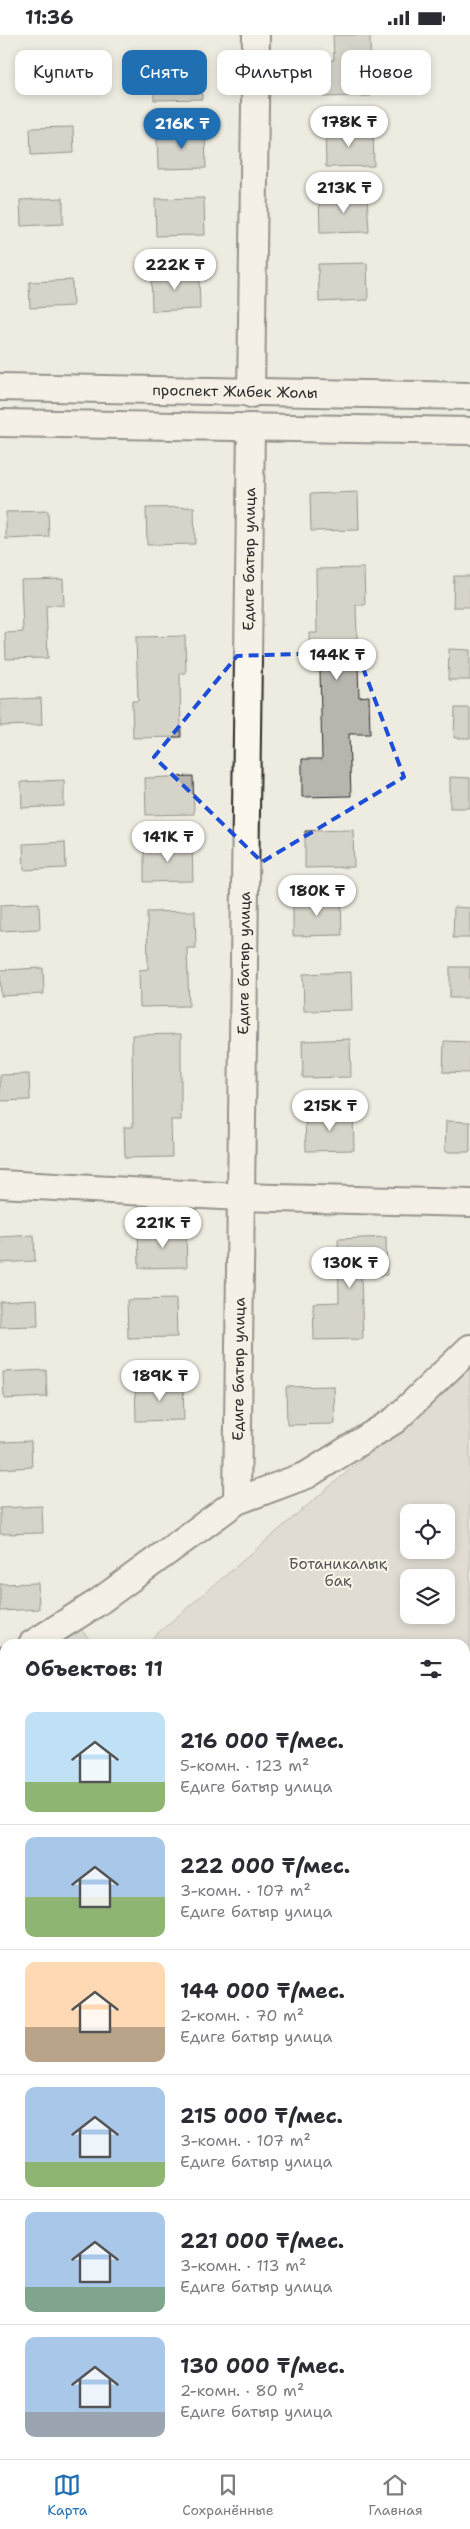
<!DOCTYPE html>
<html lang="ru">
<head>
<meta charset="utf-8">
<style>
  :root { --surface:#fff; --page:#f2f2f3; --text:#2b2b33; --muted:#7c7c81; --line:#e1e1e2; --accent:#1f6fb2 }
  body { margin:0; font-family:"Shantell Sans",sans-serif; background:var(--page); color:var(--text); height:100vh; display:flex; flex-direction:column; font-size:19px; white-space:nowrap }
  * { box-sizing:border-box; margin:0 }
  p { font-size:16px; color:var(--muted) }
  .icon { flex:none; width:28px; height:28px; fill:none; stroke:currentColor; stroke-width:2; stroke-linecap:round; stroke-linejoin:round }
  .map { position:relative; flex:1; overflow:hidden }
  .panel { position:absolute; left:0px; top:1604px; width:470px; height:821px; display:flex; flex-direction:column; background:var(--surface); border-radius:15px 15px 0 0; box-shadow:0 2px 8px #0003 }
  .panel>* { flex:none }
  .top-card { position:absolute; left:15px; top:15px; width:440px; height:45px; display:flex; gap:10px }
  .fabs { position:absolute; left:400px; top:1469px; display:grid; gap:10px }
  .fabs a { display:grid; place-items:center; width:55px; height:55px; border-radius:10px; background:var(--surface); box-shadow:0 2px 8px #0003; font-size:25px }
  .price { position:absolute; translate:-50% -42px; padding:0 11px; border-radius:18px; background:#fff; color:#222; font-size:16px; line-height:32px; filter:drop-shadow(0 1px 2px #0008) }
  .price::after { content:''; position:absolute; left:50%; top:30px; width:15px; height:11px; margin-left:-8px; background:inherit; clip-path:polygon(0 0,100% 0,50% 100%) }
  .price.on { background:var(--accent); color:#fff }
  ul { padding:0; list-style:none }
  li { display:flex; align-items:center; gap:15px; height:125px; padding:0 25px }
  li+li { border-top:1px solid var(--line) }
  li span { display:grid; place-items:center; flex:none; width:140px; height:100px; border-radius:10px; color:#555 }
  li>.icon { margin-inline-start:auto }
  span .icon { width:60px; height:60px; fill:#fffc; stroke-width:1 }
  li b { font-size:21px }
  h2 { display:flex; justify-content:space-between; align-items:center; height:60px; padding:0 25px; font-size:21px }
  .chip { padding:0 18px; border-radius:10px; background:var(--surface); box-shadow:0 2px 8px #0003; font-size:18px; line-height:45px }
  .chip.on { background:var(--accent); color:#fff }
  .status { display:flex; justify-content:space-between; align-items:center; height:35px; padding:0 25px; background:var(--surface); direction:ltr }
  .status svg { height:14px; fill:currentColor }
  .tab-bar { display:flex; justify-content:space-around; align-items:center; height:70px; border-top:1px solid var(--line); background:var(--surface); font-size:14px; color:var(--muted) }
  .tab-bar a { display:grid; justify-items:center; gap:2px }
  .tab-bar .on { color:var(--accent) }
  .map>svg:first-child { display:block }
</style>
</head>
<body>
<div class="status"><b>11:36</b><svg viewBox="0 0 49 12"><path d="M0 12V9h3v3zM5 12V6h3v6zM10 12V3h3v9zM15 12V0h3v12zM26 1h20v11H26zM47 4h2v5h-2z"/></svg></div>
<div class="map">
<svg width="470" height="2424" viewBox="0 0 470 2424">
  <rect width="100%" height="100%" fill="#eeebe0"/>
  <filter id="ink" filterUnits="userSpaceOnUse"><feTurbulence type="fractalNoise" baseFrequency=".02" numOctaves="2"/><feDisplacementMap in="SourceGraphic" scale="10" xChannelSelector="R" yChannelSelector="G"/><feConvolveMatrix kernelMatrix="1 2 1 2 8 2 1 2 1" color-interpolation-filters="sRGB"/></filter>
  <g filter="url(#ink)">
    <!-- built -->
    <path fill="#dedbd1" d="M5,1642V2312L0,2306V1646Z"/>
    <!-- green -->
    <g fill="#cecbc2" stroke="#7c7b76" fill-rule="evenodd">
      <path d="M470,1332V2424H262L259,2420H465V1609H145ZM409,1478H446V1515H409ZM409,1542H446V1580H409Z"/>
      <path d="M77,1590L94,1609H52Z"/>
      <path d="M5,1642V2100L0,2093V1646Z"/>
    </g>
    <!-- building -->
    <g fill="#b8b5ae" stroke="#2b2b2b">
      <path d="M333,0H370L371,61L323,62L322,25H334Z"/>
      <path d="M201,26L202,64L154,65L153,27Z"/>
      <path d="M87,30L88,56L45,58L44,31Z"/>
      <path d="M73,92L74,118L31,120L30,93Z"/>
      <path d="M373,94L374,131L326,132L325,95Z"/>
      <path d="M205,95L206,133L158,134L157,97Z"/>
      <path d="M367,160L369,197L320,198L319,161Z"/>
      <path d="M63,163V189L21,191L20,165Z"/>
      <path d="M204,163L205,200L156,201L155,164Z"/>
      <path d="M367,228L368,265L319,267L318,229Z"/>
      <path d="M199,237L200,274L152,276L151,238Z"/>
      <path d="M72,245L73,271L30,273L29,247Z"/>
      <path d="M358,457L359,495L311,496L310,459Z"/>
      <path d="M194,472L195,509L147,510L146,473Z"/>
      <path d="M48,476L49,502L6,504V477Z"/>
      <path d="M364,533L365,570H356L359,662L369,661L370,699H349L351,761L302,762V724H322L320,636H310L309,598H317L316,534Z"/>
      <path d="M454,541H470V572H453Z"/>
      <path d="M63,544L64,570L46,571L48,623L6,624L5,598L23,597L21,545Z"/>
      <path d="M185,601L186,638H180L181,702L133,703L132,666H138L136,602Z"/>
      <path d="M449,614L470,615V645H448Z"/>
      <path d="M41,663L42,690L0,691V665Z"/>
      <path d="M455,673H470V703H454Z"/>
      <path d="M193,741L194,779L146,780L145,743Z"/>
      <path d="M450,742L470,743V773H450Z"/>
      <path d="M64,745V771L22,773L21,747Z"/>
      <path d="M353,795L354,832L305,833V796Z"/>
      <path d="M65,807L66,833L24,835L23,809Z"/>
      <path d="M192,808L193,846L144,847V810Z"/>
      <path d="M341,862L342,900L293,901V864Z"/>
      <path d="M39,868L40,894L0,896V870Z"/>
      <path d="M454,872L470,873V903H453Z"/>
      <path d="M195,876L196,913H187L189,971L140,972L139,935L148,934L147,877Z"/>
      <rect x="450" y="932" width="20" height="31"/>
      <path d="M43,933L44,959L1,961L0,935Z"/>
      <path d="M351,937L352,975L304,976L303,939Z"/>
      <path d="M181,999V1085H171L172,1122L125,1123L124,1092H133L132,1000Z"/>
      <path d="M350,1004L351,1042L303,1043L302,1006Z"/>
      <path d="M444,1006L470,1007V1038L443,1037Z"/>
      <path d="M29,1039L30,1065L0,1066V1040Z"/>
      <path d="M353,1077L354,1115L306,1116L305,1079Z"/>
      <path d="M446,1086L470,1087V1117H445Z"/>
      <path d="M186,1194L187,1232L139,1233L138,1196Z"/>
      <path d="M34,1200L35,1226L0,1228V1202Z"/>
      <path d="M386,1202L387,1240L361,1241L363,1304L314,1305L313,1268L339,1267L338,1204Z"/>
      <path d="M37,1264L38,1291L0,1292V1266Z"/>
      <path d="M176,1264L177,1302L128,1303L127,1265Z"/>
      <path d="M46,1335L47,1362L4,1364L3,1337Z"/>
      <path d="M183,1347L184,1385L136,1386L135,1349Z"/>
      <path d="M334,1351L335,1389L287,1390L286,1352Z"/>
      <path d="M31,1406L32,1432L0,1434V1407Z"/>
      <path d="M42,1471L43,1498L0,1499V1473Z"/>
      <path d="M38,1548L39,1574L0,1576V1549Z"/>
    </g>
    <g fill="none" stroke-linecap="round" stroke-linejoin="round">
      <!-- minor casing -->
      <g stroke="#2b2b2b" stroke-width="30">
        <g id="minor">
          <path id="s1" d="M0,352L470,361"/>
          <path d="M251,359L256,0"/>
          <path d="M0,388L470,396"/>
          <path d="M0,1149L240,1162L470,1168"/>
          <path id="s2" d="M237,1466L251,392"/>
          <path d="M32,1609L97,1568L237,1466L307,1440L395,1385L470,1313"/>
          <path d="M0,1629L5,1625"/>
          <path d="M0,2252L5,2258"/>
          <path d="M0,2283L5,2280"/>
          <path d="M132,2420L135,2424"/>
        </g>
      </g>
      <!-- minor -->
      <use href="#minor" stroke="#fbf7ec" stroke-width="26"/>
    </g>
  </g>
  <!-- marked area -->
  <path d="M0 0H470V2424H0ZM357,617L404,742L262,827L154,722L237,621Z" fill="#eeebe0" fill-opacity=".55" fill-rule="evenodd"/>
  <path fill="none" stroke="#1d4ed8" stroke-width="4" stroke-dasharray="10 6" stroke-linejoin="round" d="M357,617L404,742L262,827L154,722L237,621Z"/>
  <g text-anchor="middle" stroke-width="4" stroke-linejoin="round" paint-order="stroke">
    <!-- street labels -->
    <g font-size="15" fill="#2b2b2b" stroke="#fbf7ec">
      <text dy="5" stroke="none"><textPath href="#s1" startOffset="235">проспект Жибек Жолы</textPath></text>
      <text dy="5" stroke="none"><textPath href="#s2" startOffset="942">Едиге батыр улица</textPath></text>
      <text dy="5" stroke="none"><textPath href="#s2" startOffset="538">Едиге батыр улица</textPath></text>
      <text dy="5" stroke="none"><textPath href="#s2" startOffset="132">Едиге батыр улица</textPath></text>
    </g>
    <!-- park labels -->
    <g font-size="15" fill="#545351" stroke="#fbf7ec">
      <text x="338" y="1534">Ботаникалық<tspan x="338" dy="17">бақ</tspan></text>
    </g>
  </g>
</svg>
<div class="fabs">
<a><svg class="icon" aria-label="locate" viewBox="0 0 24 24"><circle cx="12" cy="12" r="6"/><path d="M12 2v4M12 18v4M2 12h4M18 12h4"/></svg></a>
<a><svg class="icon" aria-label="layers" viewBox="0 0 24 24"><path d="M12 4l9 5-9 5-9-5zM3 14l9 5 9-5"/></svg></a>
</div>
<b class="price" style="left:349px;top:113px">178K ₸</b>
<b class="price on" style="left:182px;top:115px">216K ₸</b>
<b class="price" style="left:344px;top:179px">213K ₸</b>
<b class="price" style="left:175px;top:256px">222K ₸</b>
<b class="price" style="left:337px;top:646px">144K ₸</b>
<b class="price" style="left:168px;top:828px">141K ₸</b>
<b class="price" style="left:317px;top:882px">180K ₸</b>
<b class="price" style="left:330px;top:1097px">215K ₸</b>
<b class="price" style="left:163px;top:1214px">221K ₸</b>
<b class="price" style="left:350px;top:1254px">130K ₸</b>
<b class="price" style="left:160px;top:1367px">189K ₸</b>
<div class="top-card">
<a class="chip">Купить</a>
<a class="chip on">Снять</a>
<a class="chip">Фильтры</a>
<a class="chip">Новое</a>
</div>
<section class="panel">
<h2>Объектов: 11<svg class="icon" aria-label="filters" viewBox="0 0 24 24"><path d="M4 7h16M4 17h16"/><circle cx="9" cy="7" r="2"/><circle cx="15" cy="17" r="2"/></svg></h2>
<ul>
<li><span style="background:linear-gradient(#bfe0f5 70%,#8fb573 0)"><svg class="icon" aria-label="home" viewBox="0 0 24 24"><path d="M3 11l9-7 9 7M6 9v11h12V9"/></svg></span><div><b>216 000 ₸/мес.</b><p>5-комн. · 123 m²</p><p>Едиге батыр улица</p></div></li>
<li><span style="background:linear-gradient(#a9c7e8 60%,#8fb573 0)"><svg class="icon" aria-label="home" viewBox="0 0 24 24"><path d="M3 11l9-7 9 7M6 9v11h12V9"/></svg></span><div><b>222 000 ₸/мес.</b><p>3-комн. · 107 m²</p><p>Едиге батыр улица</p></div></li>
<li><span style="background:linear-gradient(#ffd9b3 65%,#b9a48a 0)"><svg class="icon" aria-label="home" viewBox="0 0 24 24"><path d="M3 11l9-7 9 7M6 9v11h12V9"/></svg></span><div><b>144 000 ₸/мес.</b><p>2-комн. · 70 m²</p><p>Едиге батыр улица</p></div></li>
<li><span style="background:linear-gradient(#a9c7e8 75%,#8fb573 0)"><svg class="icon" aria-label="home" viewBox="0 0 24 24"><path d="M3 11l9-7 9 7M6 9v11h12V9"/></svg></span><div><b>215 000 ₸/мес.</b><p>3-комн. · 107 m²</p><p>Едиге батыр улица</p></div></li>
<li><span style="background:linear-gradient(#a9c7e8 75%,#7fa58c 0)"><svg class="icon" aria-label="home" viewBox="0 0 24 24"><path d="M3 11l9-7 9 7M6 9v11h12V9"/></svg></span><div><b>221 000 ₸/мес.</b><p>3-комн. · 113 m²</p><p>Едиге батыр улица</p></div></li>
<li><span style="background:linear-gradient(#a9c7e8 75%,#9aa5b1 0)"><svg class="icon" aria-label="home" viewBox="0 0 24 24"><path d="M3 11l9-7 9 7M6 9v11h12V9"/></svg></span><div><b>130 000 ₸/мес.</b><p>2-комн. · 80 m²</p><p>Едиге батыр улица</p></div></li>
</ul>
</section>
</div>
<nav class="tab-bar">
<a class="on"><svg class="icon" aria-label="map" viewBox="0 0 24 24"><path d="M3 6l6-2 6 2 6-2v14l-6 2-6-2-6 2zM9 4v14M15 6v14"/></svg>Карта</a>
<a><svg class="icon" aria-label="saved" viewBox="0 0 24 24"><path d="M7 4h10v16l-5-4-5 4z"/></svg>Сохранённые</a>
<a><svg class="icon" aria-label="home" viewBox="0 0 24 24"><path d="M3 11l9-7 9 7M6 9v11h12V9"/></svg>Главная</a>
</nav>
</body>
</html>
